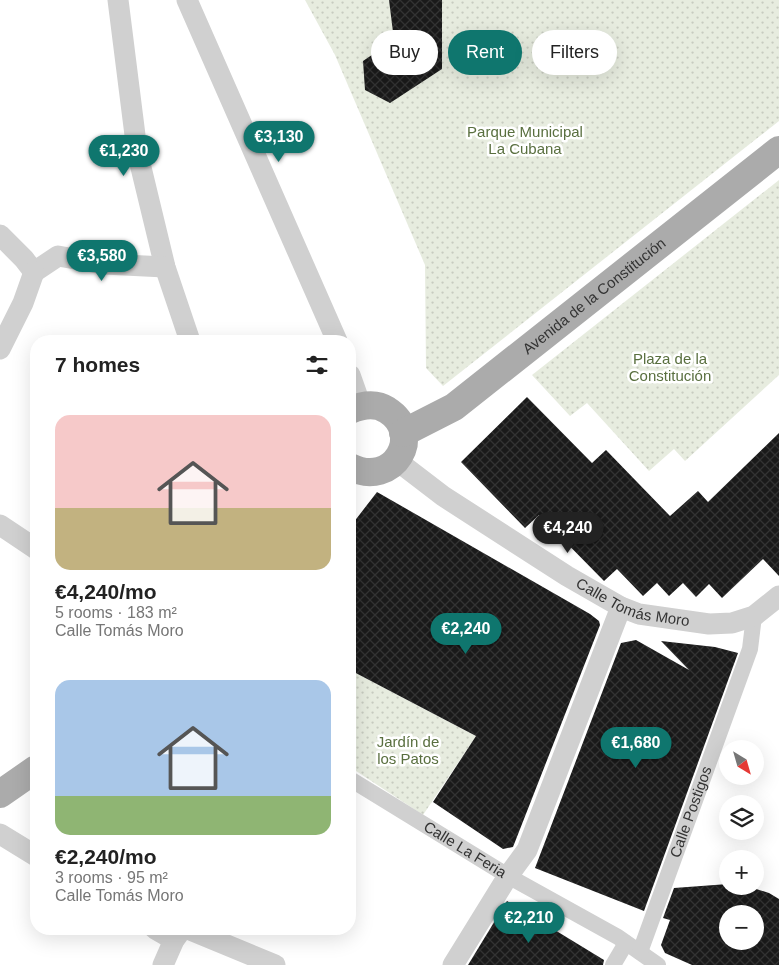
<!DOCTYPE html>
<html lang="en">
<head>
<meta charset="utf-8">
<style>
  :root { --surface:#fff; --page:#f6f6f6; --text:#222; --muted:#767676; --accent:#0f766e }
  body { margin:0; font-family:Helvetica,sans-serif; background:var(--page); color:var(--text); height:100vh; display:flex; flex-direction:column; font-size:19px; white-space:nowrap }
  * { box-sizing:border-box; margin:0 }
  p { font-size:16px; color:var(--muted) }
  .icon { flex:none; width:28px; height:28px; fill:none; stroke:currentColor; stroke-width:2; stroke-linecap:round; stroke-linejoin:round }
  .map { position:relative; flex:1; overflow:hidden }
  .side { position:absolute; left:30px; top:335px; width:326px; height:600px; display:flex; flex-direction:column; background:var(--surface); border-radius:20px; box-shadow:0 5px 20px #0002 }
  .side>* { flex:none }
  .guide { position:absolute; left:371px; top:30px; width:332px; height:45px; display:flex; gap:10px }
  .needle { width:32px; rotate:143deg }
  .fabs { position:absolute; left:719px; top:740px; display:grid; gap:10px }
  .fabs a { display:grid; place-items:center; width:45px; height:45px; border-radius:50%; background:var(--surface); box-shadow:0 5px 20px #0002; font-size:25px }
  .price { position:absolute; translate:-50% -42px; padding:0 11px; border-radius:18px; background:var(--accent); color:#fff; font-size:16px; line-height:32px; filter:drop-shadow(0 1px 2px #0008) }
  .price::after { content:''; position:absolute; left:50%; top:30px; width:15px; height:11px; margin-left:-8px; background:inherit; clip-path:polygon(0 0,100% 0,50% 100%) }
  .price.current { background:#222; color:#fff }
  ul { padding:0; list-style:none }
  li { display:grid; align-content:center; gap:10px; height:265px; padding:0 25px }
  li span { display:grid; place-items:center; height:155px; border-radius:15px; color:#555 }
  li>.icon { margin-inline-start:auto }
  span .icon { width:90px; height:90px; fill:#fffc; stroke-width:1 }
  li b { font-size:21px }
  h2 { display:flex; justify-content:space-between; align-items:center; height:60px; padding:0 25px; font-size:21px }
  .tag { padding:0 18px; border-radius:22px; background:var(--surface); box-shadow:0 5px 20px #0002; font-size:18px; line-height:45px }
  .tag.current { background:var(--accent); color:#fff }
  .map>svg:first-child { display:block }
</style>
</head>
<body>
<div class="map">
<svg width="779" height="965" viewBox="0 0 779 965">
  <defs>
    <pattern id="park-dots" width="8" height="8" patternUnits="userSpaceOnUse" patternTransform="scale(1.25)"><rect width="8" height="8" fill="#e7ecdf"/><path d="M2 2h.1M6 6h.1" fill="none" stroke="#c7cbc0" stroke-width="1.8" stroke-linecap="round"/></pattern>
    <pattern id="building-cross-hatch" width="8" height="8" patternUnits="userSpaceOnUse" patternTransform="scale(1.25)"><rect width="8" height="8" fill="#1a1a1a"/><path d="M0 0l8 8M0 8l8-8" fill="none" stroke="#333"/></pattern>
  </defs>
  <rect width="100%" height="100%" fill="#fff"/>
  <!-- park -->
  <g fill="url(#park-dots)">
    <path d="M305,0H779V121L443,386L426,368L425,265L335,55Z"/>
    <path d="M779,180V375L685,461L674,449L649,471L587,403L570,416L532,375Z"/>
    <path d="M350,670L476,736L423,815L350,767Z"/>
  </g>
  <!-- building -->
  <g fill="url(#building-cross-hatch)" fill-rule="evenodd">
    <path d="M389,0H442V69L390,103L365,90L363,61L394,40Z"/>
    <path d="M527,397L592,463L606,450L670,516L698,491L708,502L779,433V576L763,559L722,598L709,584L696,597L683,583L669,596L657,583L643,596L617,569L604,581L539,515L525,528L461,462Z"/>
    <path d="M377,492L590,614L599,621L600,625L513,847L503,849L433,802L476,736L350,670V527Z"/>
    <path d="M636,640L689,670L661,641L715,647L738,653L644,911L535,868L621,643Z"/>
    <path d="M728,884V886H747L769,893L779,899V965H692L665,953L661,945L670,920L663,918L674,888ZM728,914H755V941H728Z"/>
    <path d="M507,901L604,960L603,965H468Z"/>
  </g>
  <g fill="none" stroke-linecap="round" stroke-linejoin="round">
    <!-- pedestrian -->
    <g stroke="#d0d0d0" stroke-width="16">
      <path id="s1" d="M350,779L508,876L618,937L658,965"/>
      <path id="s2" d="M640,952L750,649L754,616"/>
      <path d="M613,965L626,943"/>
    </g>
    <!-- minor -->
    <g stroke="#d0d0d0" stroke-width="21">
      <path d="M118,0L137,151L165,267L190,341"/>
      <path d="M187,0L337,341"/>
      <path d="M0,235L24,259L34,272"/>
      <path d="M34,272L58,256L104,264L165,267"/>
      <path d="M0,349L23,303L34,272"/>
      <path d="M350,375L361,406"/>
      <path id="s3" d="M396,460L443,496L567,576L621,607L639,614L709,624L732,623L754,616L779,596"/>
      <path d="M0,525L36,549"/>
      <path d="M0,834L36,856"/>
      <path d="M155,929L174,940"/>
      <path d="M188,929L275,965"/>
      <path d="M163,965L174,940L182,929"/>
      <path d="M453,965L508,876L527,850L621,607"/>
    </g>
    <!-- primary -->
    <g stroke="#ababab" stroke-width="28">
      <path d="M350,410C362,405 375,402 387,410C425,434 394,489 350,467"/>
      <path id="s4" d="M403,433L454,407L779,150"/>
      <path d="M0,794L36,769"/>
    </g>
  </g>
  <g text-anchor="middle" stroke-width="5" stroke-linejoin="round" paint-order="stroke">
    <!-- park labels -->
    <g font-size="15" fill="#596f3f" stroke="#fff">
      <text x="525" y="137">Parque Municipal<tspan x="525" dy="17">La Cubana</tspan></text>
      <text x="670" y="364">Plaza de la<tspan x="670" dy="17">Constitución</tspan></text>
      <text x="408" y="747">Jardín de<tspan x="408" dy="17">los Patos</tspan></text>
    </g>
    <!-- street labels -->
    <g font-size="15" fill="#333" stroke="#fff">
      <text dy="5" stroke="none"><textPath href="#s4" startOffset="236">Avenida de la Constitución</textPath></text>
      <text dy="5" stroke="none"><textPath href="#s3" startOffset="279">Calle Tomás Moro</textPath></text>
      <text dy="5" stroke="none"><textPath href="#s2" startOffset="149">Calle Postigos</textPath></text>
      <text dy="5" stroke="none"><textPath href="#s1" startOffset="135">Calle La Feria</textPath></text>
    </g>
  </g>
</svg>
<div class="fabs">
<a><svg class="needle" viewBox="-14 -14 28 28"><path d="M0-13l5 13h-10z" fill="#e53935"/><path d="M0 13l5-13h-10z" fill="#767676"/></svg></a>
<a><svg class="icon" aria-label="layers" viewBox="0 0 24 24"><path d="M12 4l9 5-9 5-9-5zM3 14l9 5 9-5"/></svg></a>
<a>+</a>
<a>−</a>
</div>
<b class="price" style="left:279px;top:163px">€3,130</b>
<b class="price" style="left:124px;top:177px">€1,230</b>
<b class="price" style="left:102px;top:282px">€3,580</b>
<b class="price current" style="left:568px;top:554px">€4,240</b>
<b class="price" style="left:466px;top:655px">€2,240</b>
<b class="price" style="left:636px;top:769px">€1,680</b>
<b class="price" style="left:529px;top:944px">€2,210</b>
<div class="guide">
<a class="tag">Buy</a>
<a class="tag current">Rent</a>
<a class="tag">Filters</a>
</div>
<section class="side">
<h2>7 homes<svg class="icon" aria-label="filters" viewBox="0 0 24 24"><path d="M4 7h16M4 17h16"/><circle cx="9" cy="7" r="2"/><circle cx="15" cy="17" r="2"/></svg></h2>
<ul>
<li><span style="background:linear-gradient(#f6c9c9 60%,#c2b280 0)"><svg class="icon" aria-label="home" viewBox="0 0 24 24"><path d="M3 11l9-7 9 7M6 9v11h12V9"/></svg></span><div><b>€4,240/mo</b><p>5 rooms · 183 m²</p><p>Calle Tomás Moro</p></div></li>
<li><span style="background:linear-gradient(#a9c7e8 75%,#8fb573 0)"><svg class="icon" aria-label="home" viewBox="0 0 24 24"><path d="M3 11l9-7 9 7M6 9v11h12V9"/></svg></span><div><b>€2,240/mo</b><p>3 rooms · 95 m²</p><p>Calle Tomás Moro</p></div></li>
</ul>
</section>
</div>
</body>
</html>
